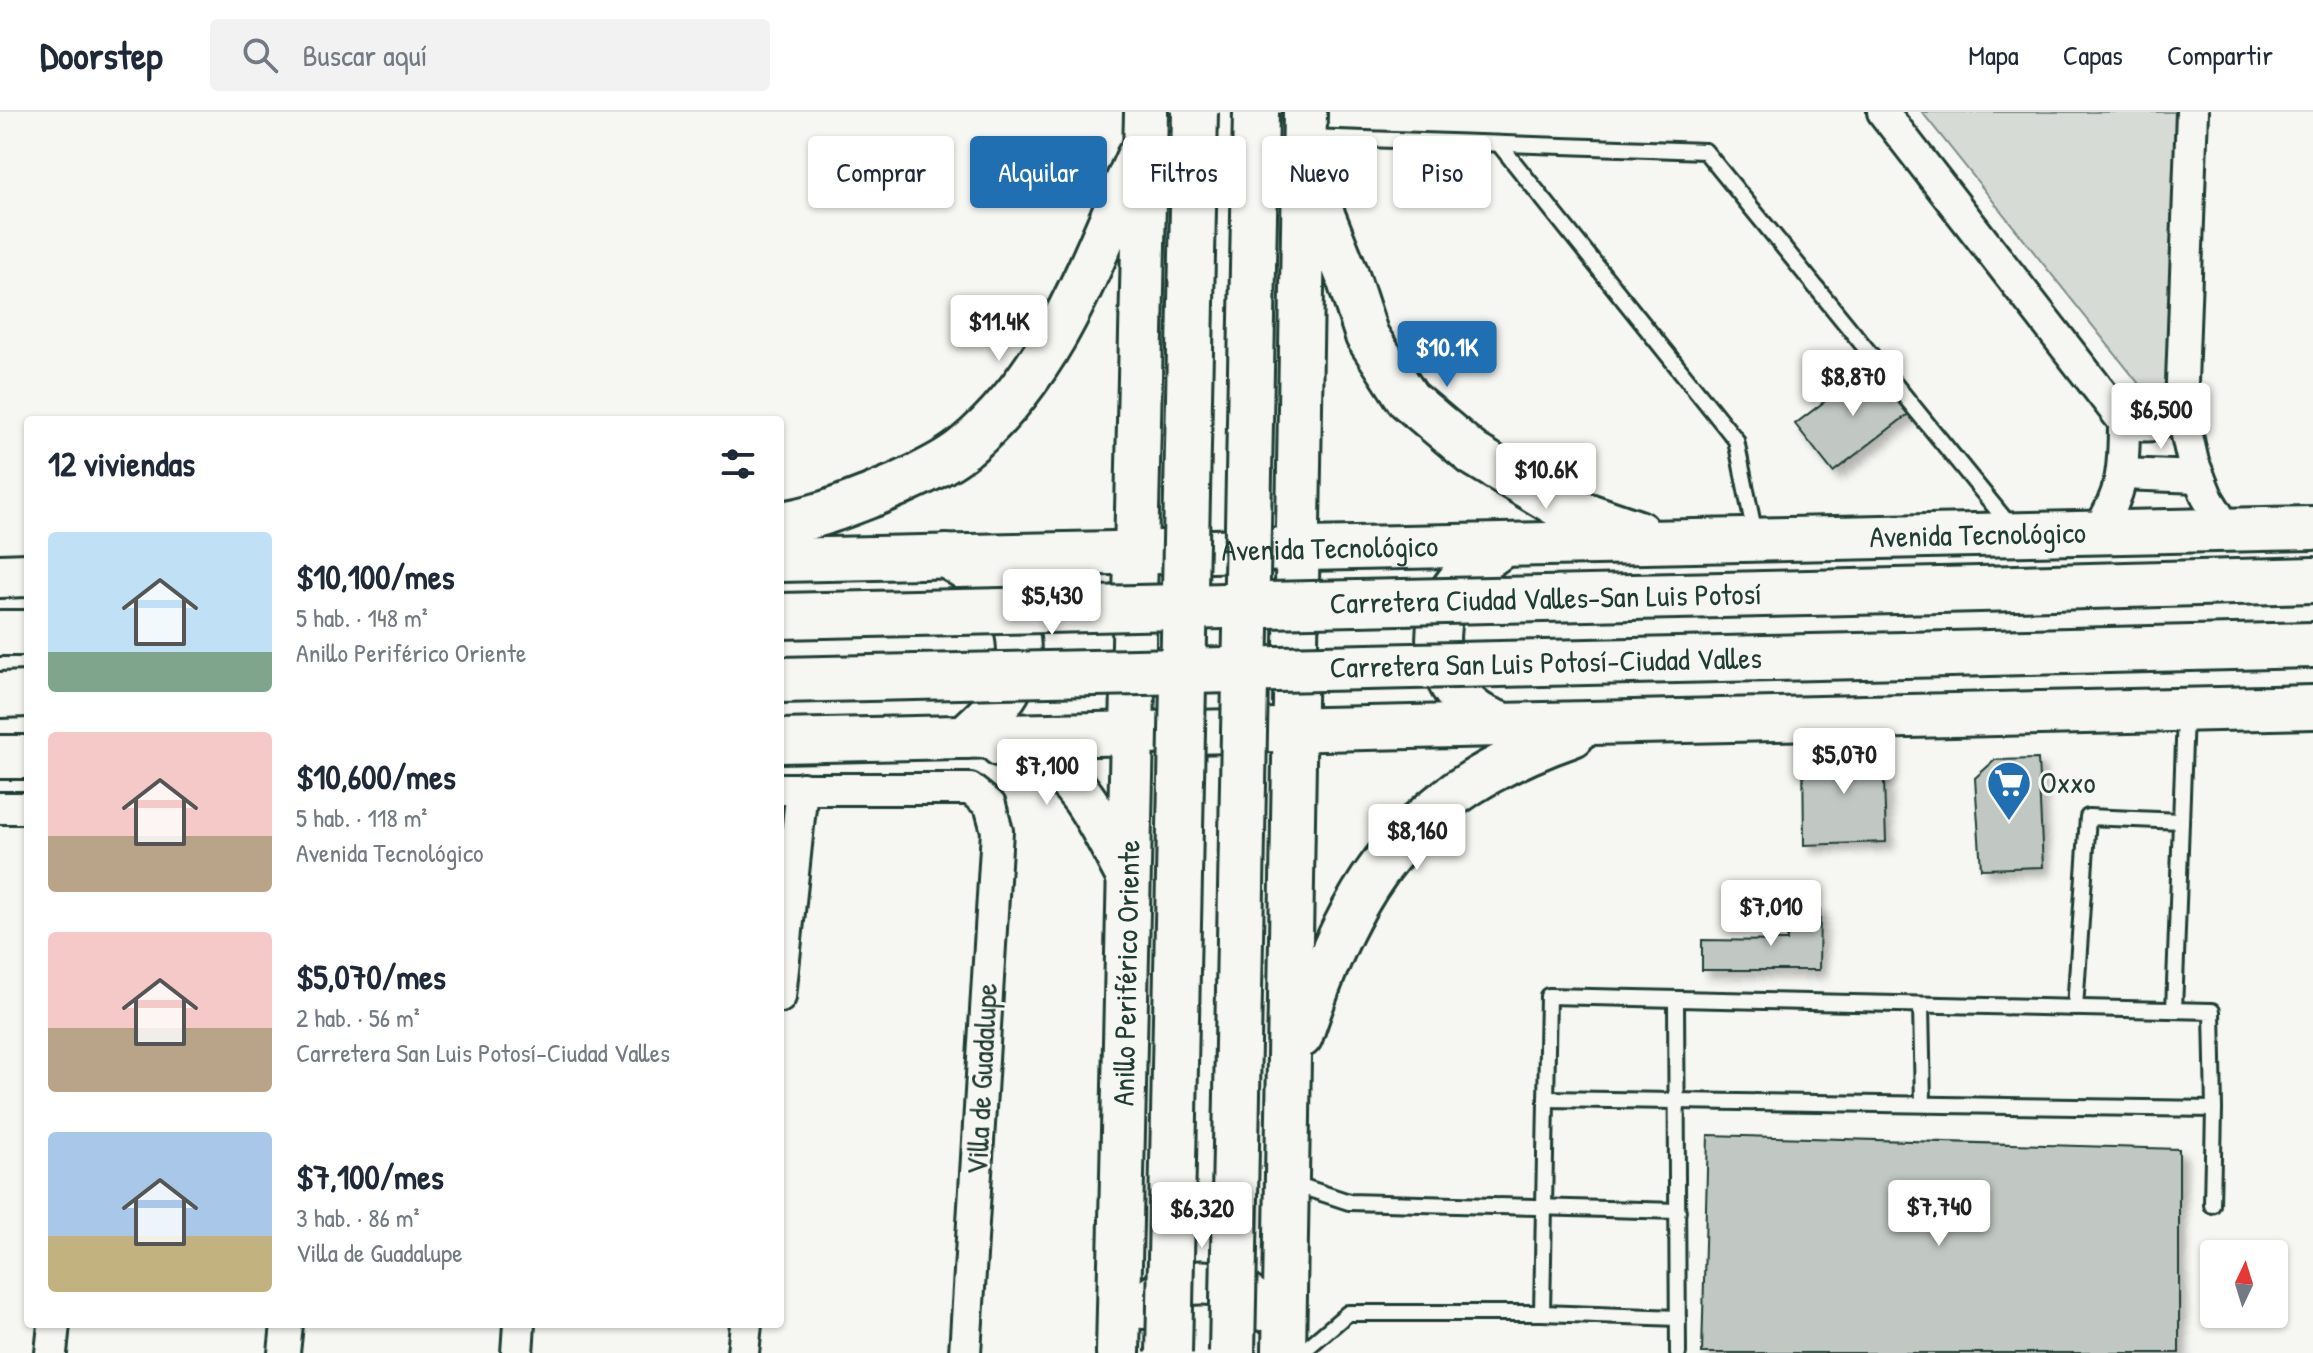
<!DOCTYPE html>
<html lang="es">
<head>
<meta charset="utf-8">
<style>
  :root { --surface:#fff; --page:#f2f2f3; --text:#1f2937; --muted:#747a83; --line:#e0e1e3; --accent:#1f6fb2 }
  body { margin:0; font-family:"Patrick Hand",sans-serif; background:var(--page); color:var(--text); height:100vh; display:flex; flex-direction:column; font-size:30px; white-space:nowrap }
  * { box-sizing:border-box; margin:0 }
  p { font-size:26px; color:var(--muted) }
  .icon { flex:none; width:44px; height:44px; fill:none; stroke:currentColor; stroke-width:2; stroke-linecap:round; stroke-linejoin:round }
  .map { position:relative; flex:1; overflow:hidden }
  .details { position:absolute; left:24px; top:304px; width:760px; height:912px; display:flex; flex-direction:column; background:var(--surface); border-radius:8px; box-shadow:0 2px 6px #0004 }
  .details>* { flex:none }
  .top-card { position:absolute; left:808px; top:24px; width:760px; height:72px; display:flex; gap:16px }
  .needle { width:52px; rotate:4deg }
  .controls { position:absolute; left:2200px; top:1128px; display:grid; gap:16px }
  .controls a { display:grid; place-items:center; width:88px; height:88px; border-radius:8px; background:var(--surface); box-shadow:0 2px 6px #0004; font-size:40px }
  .price { position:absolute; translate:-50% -68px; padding:0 18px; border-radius:8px; background:#fff; color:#222; font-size:26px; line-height:52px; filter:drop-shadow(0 2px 4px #0008) }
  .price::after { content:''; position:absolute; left:50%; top:48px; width:24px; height:18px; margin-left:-12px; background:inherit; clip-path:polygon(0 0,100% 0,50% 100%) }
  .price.current { background:var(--accent); color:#fff }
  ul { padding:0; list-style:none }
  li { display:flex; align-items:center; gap:24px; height:200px; padding:0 24px }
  li span { display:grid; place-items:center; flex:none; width:224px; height:160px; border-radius:8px; color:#555 }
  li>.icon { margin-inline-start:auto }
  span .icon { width:96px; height:96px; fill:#fffc; stroke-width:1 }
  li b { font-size:34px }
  h2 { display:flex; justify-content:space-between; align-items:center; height:96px; padding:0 24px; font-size:34px }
  .tag { padding:0 28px; border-radius:8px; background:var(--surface); box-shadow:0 2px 6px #0004; font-size:28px; line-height:72px }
  .tag.current { background:var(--accent); color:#fff }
  header { display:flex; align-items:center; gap:48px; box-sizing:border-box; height:112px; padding:0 40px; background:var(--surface); border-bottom:2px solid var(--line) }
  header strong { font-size:38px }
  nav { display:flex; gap:44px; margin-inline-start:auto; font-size:28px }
  .search { width:560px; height:72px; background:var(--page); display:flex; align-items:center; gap:20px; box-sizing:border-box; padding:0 28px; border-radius:8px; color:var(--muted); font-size:30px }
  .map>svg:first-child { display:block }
</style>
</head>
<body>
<header>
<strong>Doorstep</strong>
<div class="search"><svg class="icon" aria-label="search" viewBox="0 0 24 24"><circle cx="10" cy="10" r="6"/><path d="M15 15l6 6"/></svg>Buscar aquí</div>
<nav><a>Mapa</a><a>Capas</a><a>Compartir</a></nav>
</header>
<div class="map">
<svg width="2313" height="1241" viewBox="0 0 2313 1241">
  <defs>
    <filter id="shadow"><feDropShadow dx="7" dy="7" stdDeviation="4" flood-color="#0004"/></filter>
  </defs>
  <rect width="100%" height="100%" fill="#f6f6f2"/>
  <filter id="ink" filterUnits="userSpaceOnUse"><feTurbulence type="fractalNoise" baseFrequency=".0125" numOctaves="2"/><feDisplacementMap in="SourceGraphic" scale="16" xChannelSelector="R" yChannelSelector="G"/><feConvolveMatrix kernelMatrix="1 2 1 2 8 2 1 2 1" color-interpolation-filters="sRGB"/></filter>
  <g filter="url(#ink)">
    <!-- green -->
    <path fill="#d6dbd6" stroke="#7a8c85" stroke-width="2" d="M1922,0H2180L2171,282L2152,288Z"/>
    <!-- building -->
    <g fill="#c1c8c3" stroke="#1f3d34" stroke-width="2" filter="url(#shadow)">
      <path d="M1874,252L1911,300L1833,360L1795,312Z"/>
      <path d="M1883,636L1886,730L1804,733L1803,637Z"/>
      <path d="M2038,647L2043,755L1981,757L1975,666L1995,648Z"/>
      <path d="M1788,794L1820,795L1819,858H1702V828L1787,829Z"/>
      <path d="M1708,1023L2179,1037V1241H1702Z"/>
    </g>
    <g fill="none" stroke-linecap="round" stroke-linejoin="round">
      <!-- lane casing -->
      <g stroke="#1f3d34" stroke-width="20">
        <g id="lane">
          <path d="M1309,25L1705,39L2012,416"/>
          <path d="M1499,32L1736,328L1755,423"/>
          <path d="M1676,888L1678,1241"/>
          <path d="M1921,893L1923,992"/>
          <path d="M2075,896L2088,705L2181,709"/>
          <path d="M2174,898L2185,603"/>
          <path d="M1546,987L2214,997"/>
          <path d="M1291,1071L1349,1090L1678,1099"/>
          <path d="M1542,1201L1548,884L2212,899L2214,997L2212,1093"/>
          <path d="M1301,1241L1348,1201H1542L1678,1206"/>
        </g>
      </g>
      <!-- street casing -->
      <g stroke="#1f3d34" stroke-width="36">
        <g id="street">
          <path d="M1883,0L2124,310C2124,355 2123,382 2097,420"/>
          <path d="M2192,0L2181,297L2193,350L2208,387L2227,418"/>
          <path d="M2124,310C2151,317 2160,315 2181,297"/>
          <path d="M2122,362L2199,365"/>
          <path d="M780,677H970L990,693L997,719L965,1241"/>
          <path d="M0,696H28"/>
          <path d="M780,885L802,676"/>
          <path d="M51,1241L54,1212"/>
          <path d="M284,1241L287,1212"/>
          <path d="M517,1241L519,1212"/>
          <path d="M743,1241L746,1212"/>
        </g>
      </g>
      <!-- secondary casing -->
      <g stroke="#1f3d34" stroke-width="48">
        <g id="secondary">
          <path d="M1311,73L1347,163L1367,224L1408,287L1473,342L1556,392L1638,420"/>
          <path d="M780,411C813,407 842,395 873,383C899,373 944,353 965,335C1056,259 1091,149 1138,45"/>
          <path d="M1503,433C1488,445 1468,457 1456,473C1425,513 1436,571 1476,600C1484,606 1495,609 1504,613"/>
          <path d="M946,444C963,455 984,466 997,481C1021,507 1026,548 1008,579C998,596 979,611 965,625"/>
          <path id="s1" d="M780,448L2313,416"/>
          <path d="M0,464L28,463"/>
          <path d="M780,629L2313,595"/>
          <path d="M1001,633C1013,636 1027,637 1038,643C1082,667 1104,721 1127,763"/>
          <path d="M0,645H28"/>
          <path d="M1301,924C1353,766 1411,680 1573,623"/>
          <path d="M1143,1195C1172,1161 1234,1163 1261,1197"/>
          <path id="s2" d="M1118,1241L1146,0"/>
          <path d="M1284,1241L1305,0"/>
        </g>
      </g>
      <!-- primary casing -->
      <g stroke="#1f3d34" stroke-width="50">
        <g id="primary">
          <path d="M1940,478L2313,468"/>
          <path d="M0,521H28"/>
          <path d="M1950,542L2313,533"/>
          <path d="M0,583L28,582"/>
        </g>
      </g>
      <!-- lane -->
      <use href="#lane" stroke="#f6f6f2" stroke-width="14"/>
      <!-- street -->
      <use href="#street" stroke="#f6f6f2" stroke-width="30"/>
      <!-- secondary -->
      <use href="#secondary" stroke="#f6f6f2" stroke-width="42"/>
      <!-- primary -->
      <use href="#primary" stroke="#f6f6f2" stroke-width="44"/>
      <!-- primary-bridge casing -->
      <g stroke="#1f3d34" stroke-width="50" stroke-linecap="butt">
        <g id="primary-bridge">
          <path id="s3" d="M780,504L1940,478"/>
          <path id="s4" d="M780,568L1950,542"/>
        </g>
      </g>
      <!-- highway-bridge casing -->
      <g stroke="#1f3d34" stroke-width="50" stroke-linecap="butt">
        <g id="highway-bridge">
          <path d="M1169,1241L1195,0"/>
          <path d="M1232,1241L1256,0"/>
        </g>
      </g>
      <!-- primary-bridge -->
      <use href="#primary-bridge" stroke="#f6f6f2" stroke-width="44"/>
      <!-- highway-bridge -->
      <use href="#highway-bridge" stroke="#f6f6f2" stroke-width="44"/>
    </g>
  </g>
  <!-- icons -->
  <defs>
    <g id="supermarket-pin" transform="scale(2.3)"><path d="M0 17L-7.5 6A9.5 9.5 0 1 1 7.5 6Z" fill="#1f6fb2" stroke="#f6f6f2"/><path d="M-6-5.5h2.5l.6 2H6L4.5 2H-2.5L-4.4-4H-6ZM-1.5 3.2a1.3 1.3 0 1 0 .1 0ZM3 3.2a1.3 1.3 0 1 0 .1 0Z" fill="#fff"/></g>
  </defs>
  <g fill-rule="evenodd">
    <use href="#supermarket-pin" x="2009" y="671"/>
  </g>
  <g text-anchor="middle" stroke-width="6" stroke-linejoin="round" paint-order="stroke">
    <!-- street labels -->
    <g font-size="30" fill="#1f3d34" stroke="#f6f6f2">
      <text dy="10" stroke="none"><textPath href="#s1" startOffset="1198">Avenida Tecnológico</textPath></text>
      <text dy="10" stroke="none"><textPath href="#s1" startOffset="550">Avenida Tecnológico</textPath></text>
      <text dy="10" stroke="none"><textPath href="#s3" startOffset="766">Carretera Ciudad Valles-San Luis Potosí</textPath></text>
      <text dy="10" stroke="none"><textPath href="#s4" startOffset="766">Carretera San Luis Potosí-Ciudad Valles</textPath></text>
      <text dy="10" stroke="none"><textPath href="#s2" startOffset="380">Anillo Periférico Oriente</textPath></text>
      <text transform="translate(982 967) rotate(-87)" y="10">Villa de Guadalupe</text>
    </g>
    <!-- poi labels -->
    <g font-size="30" fill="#1f3d34" stroke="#f6f6f2" text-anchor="start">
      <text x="2040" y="681">Oxxo</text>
    </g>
  </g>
</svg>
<div class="controls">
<a><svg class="needle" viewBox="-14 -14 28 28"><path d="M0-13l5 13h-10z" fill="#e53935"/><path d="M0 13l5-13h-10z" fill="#747a83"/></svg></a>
</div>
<b class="price" style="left:999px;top:251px">$11.4K</b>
<b class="price current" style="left:1447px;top:277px">$10.1K</b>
<b class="price" style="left:1853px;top:306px">$8,870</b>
<b class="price" style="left:2161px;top:339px">$6,500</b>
<b class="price" style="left:1546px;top:399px">$10.6K</b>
<b class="price" style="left:1052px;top:525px">$5,430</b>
<b class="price" style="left:1844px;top:684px">$5,070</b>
<b class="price" style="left:1047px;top:695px">$7,100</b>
<b class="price" style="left:1417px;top:760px">$8,160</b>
<b class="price" style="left:1771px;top:836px">$7,010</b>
<b class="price" style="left:1939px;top:1136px">$7,740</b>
<b class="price" style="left:1202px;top:1138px">$6,320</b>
<div class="top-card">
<a class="tag">Comprar</a>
<a class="tag current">Alquilar</a>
<a class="tag">Filtros</a>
<a class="tag">Nuevo</a>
<a class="tag">Piso</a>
</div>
<section class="details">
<h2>12 viviendas<svg class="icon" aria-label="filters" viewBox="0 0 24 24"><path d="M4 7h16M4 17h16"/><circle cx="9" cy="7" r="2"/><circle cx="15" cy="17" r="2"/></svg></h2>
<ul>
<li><span style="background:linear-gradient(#bfe0f5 75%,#7fa58c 0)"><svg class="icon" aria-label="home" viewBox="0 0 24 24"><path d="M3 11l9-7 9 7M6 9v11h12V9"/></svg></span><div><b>$10,100/mes</b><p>5 hab. · 148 m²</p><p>Anillo Periférico Oriente</p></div></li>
<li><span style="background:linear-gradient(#f6c9c9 65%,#b9a48a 0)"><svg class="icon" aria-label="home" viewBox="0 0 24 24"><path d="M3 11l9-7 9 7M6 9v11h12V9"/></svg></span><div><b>$10,600/mes</b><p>5 hab. · 118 m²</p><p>Avenida Tecnológico</p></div></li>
<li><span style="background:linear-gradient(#f6c9c9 60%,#b9a48a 0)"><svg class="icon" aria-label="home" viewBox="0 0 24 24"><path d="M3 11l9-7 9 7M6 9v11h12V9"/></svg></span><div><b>$5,070/mes</b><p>2 hab. · 56 m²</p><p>Carretera San Luis Potosí-Ciudad Valles</p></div></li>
<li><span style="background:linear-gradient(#a9c7e8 65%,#c2b280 0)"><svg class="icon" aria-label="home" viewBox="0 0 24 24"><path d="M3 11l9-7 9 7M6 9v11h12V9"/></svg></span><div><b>$7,100/mes</b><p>3 hab. · 86 m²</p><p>Villa de Guadalupe</p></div></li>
</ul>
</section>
</div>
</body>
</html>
